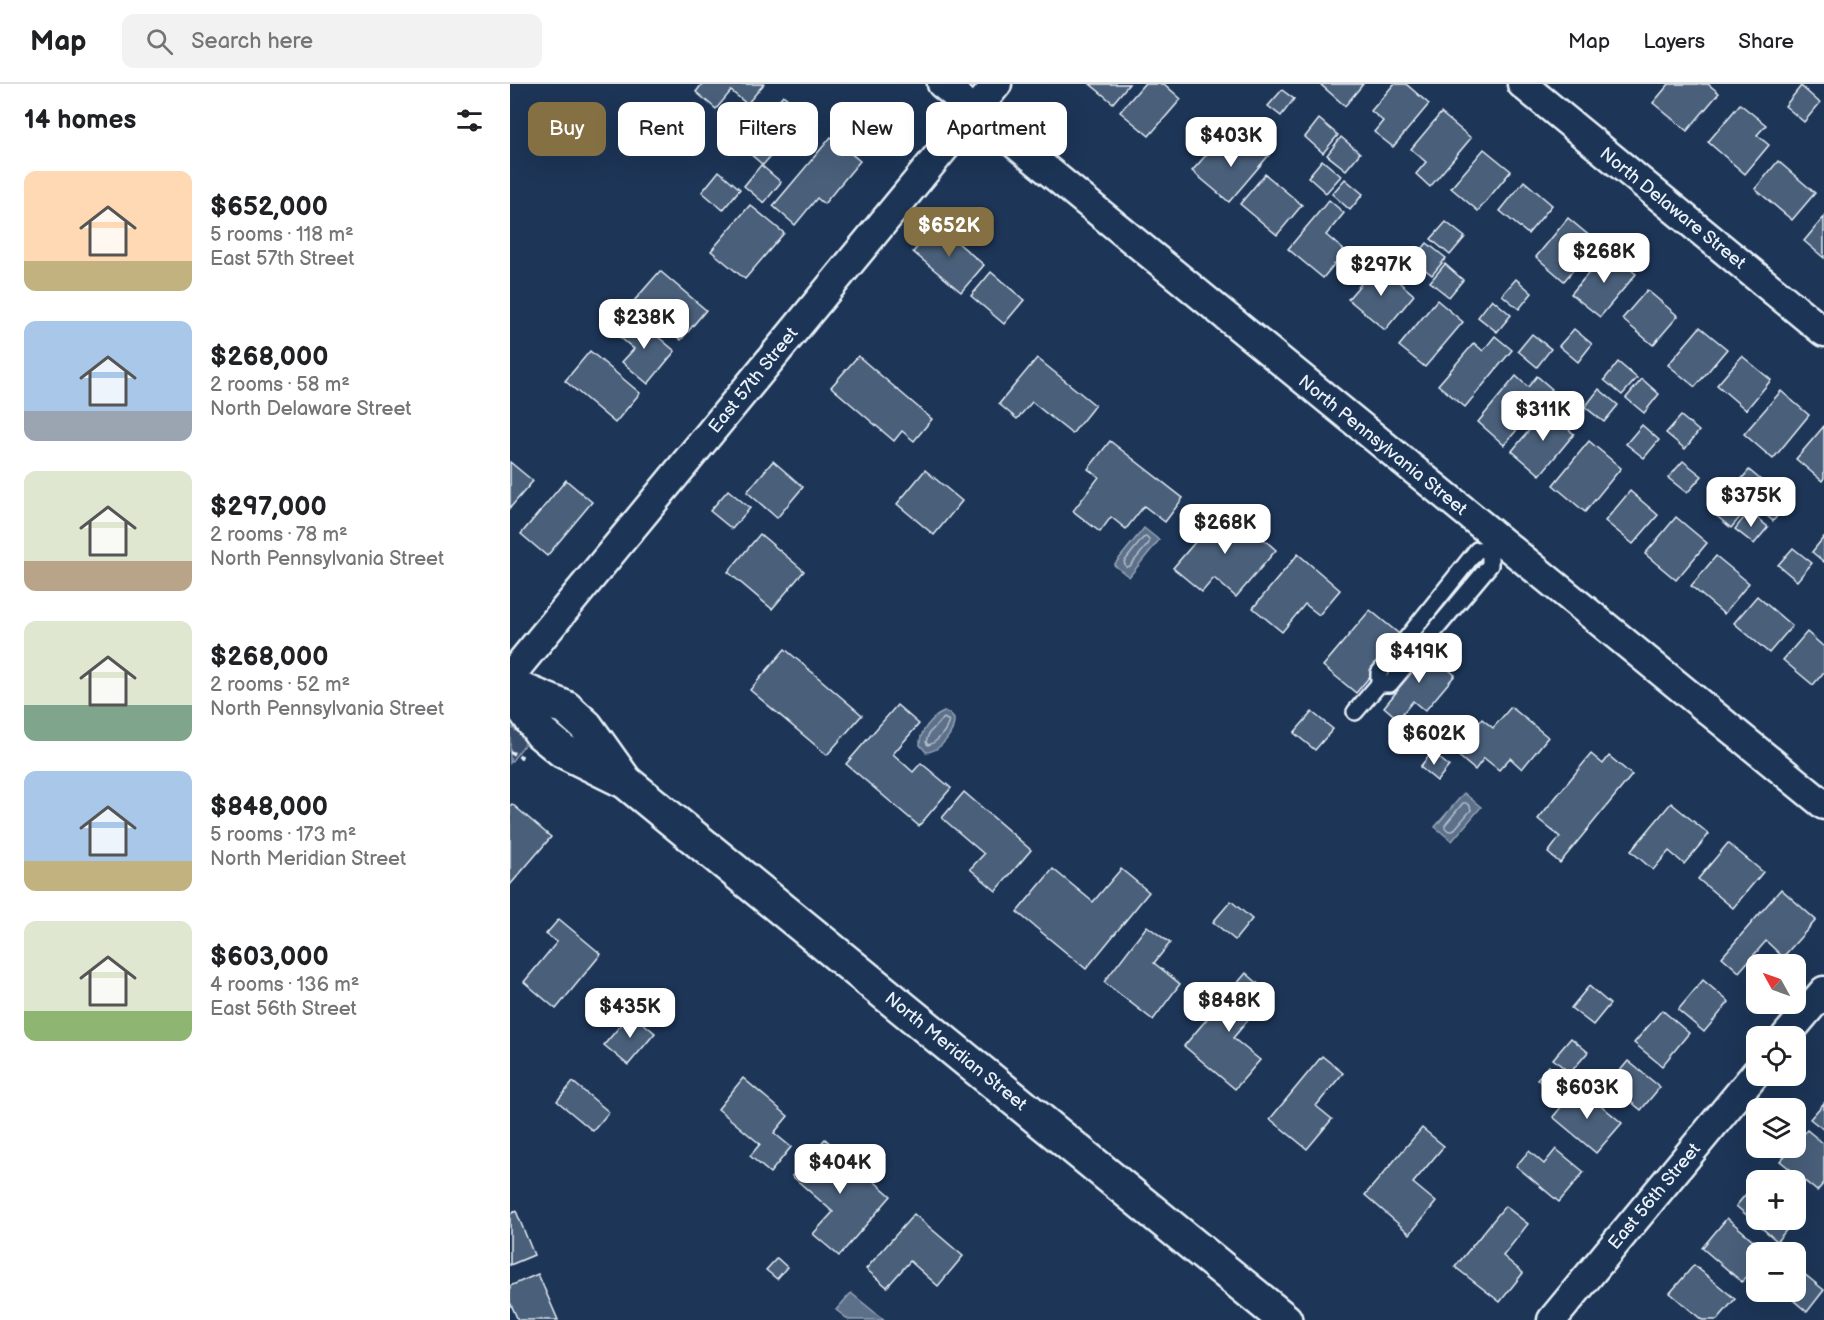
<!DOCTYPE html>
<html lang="en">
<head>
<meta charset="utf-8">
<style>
  :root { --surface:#fff; --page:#f2f2f2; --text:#202124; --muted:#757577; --line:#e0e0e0; --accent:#847042 }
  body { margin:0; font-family:"Balsamiq Sans",sans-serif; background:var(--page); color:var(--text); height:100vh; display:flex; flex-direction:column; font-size:22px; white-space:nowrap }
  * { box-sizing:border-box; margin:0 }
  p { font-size:20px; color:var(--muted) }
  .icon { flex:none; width:33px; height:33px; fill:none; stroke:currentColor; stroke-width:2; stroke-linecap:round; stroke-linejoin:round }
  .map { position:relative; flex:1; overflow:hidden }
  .panel { display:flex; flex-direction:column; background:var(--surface); width:510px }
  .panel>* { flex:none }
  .hud { position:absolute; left:18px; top:18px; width:570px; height:54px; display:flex; gap:12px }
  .needle { width:39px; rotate:310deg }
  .tools { position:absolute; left:1236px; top:870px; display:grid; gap:12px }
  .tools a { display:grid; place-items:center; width:60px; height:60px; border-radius:12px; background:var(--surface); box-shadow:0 6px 24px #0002; font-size:30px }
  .price { position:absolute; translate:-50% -51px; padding:0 14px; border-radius:12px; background:#fff; color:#222; font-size:20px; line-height:39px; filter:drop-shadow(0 2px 3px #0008) }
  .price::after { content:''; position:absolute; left:50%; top:36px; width:18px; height:14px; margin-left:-9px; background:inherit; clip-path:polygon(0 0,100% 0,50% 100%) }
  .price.selected { background:var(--accent); color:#fff }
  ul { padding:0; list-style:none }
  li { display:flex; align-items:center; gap:18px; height:150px; padding:0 24px }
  li span { display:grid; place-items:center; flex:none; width:168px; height:120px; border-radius:12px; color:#555 }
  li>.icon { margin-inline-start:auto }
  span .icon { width:72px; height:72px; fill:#fffc; stroke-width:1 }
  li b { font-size:26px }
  h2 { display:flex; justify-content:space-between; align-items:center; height:72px; padding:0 24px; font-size:26px }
  .tag { padding:0 21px; border-radius:12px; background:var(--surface); box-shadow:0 6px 24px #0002; font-size:21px; line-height:54px }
  .tag.selected { background:var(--accent); color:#fff }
  header { display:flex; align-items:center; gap:36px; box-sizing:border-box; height:84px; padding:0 30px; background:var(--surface); border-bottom:2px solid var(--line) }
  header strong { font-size:28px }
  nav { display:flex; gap:33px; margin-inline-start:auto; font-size:21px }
  .search { width:420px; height:54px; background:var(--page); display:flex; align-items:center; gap:15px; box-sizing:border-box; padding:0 21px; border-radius:12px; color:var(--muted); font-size:22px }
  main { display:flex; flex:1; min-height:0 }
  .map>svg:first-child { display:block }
</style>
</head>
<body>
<header>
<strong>Map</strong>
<div class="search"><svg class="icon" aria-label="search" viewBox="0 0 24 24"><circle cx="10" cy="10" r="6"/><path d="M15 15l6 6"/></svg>Search here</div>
<nav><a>Map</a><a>Layers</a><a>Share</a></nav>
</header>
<main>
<section class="panel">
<h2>14 homes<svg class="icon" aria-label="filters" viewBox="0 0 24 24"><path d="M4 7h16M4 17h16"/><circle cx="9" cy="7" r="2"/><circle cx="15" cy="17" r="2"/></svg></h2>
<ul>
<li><span style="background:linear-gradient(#ffd9b3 75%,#c2b280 0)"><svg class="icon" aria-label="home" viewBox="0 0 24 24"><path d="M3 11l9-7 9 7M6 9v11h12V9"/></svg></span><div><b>$652,000</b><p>5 rooms · 118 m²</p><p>East 57th Street</p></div></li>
<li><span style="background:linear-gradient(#a9c7e8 75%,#9aa5b1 0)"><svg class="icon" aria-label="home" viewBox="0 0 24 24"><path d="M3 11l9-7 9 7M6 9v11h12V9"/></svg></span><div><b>$268,000</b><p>2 rooms · 58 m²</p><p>North Delaware Street</p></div></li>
<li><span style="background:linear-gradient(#dfe7d0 75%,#b9a48a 0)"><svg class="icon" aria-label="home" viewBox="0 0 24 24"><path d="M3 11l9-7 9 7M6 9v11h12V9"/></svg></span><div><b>$297,000</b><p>2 rooms · 78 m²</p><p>North Pennsylvania Street</p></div></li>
<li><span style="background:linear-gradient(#dfe7d0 70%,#7fa58c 0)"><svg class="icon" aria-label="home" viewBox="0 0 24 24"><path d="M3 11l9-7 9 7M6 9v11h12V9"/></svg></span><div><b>$268,000</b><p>2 rooms · 52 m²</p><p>North Pennsylvania Street</p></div></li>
<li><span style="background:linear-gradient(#a9c7e8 75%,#c2b280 0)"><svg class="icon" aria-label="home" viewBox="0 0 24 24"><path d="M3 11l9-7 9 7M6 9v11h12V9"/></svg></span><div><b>$848,000</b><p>5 rooms · 173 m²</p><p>North Meridian Street</p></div></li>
<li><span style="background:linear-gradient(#dfe7d0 75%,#8fb573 0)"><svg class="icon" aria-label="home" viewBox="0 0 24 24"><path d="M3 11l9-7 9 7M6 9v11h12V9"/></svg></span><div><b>$603,000</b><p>4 rooms · 136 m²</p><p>East 56th Street</p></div></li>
</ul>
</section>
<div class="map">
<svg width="1314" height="1236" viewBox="0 0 1314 1236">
  <rect width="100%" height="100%" fill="#1d3557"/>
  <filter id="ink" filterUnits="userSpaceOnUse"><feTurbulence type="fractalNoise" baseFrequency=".0167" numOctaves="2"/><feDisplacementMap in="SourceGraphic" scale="12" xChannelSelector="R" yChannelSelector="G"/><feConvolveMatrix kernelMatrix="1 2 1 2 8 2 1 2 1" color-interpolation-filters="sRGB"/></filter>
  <g filter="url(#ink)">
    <!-- green -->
    <path fill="#374d6c" stroke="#909fb2" stroke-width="1.5" d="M0,642L18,656L0,679Z"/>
    <!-- water -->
    <g fill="#5d7089" stroke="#95a4b5" stroke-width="1.5">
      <path d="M634,444L649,456L619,493L604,481Z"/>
      <path d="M434,628L440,630L444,635C445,648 430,668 416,668L410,661C409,648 422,633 434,628Z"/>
      <path d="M954,709L971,723L942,757L925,743Z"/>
      <path d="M341,1209L374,1236H339L326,1226Z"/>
    </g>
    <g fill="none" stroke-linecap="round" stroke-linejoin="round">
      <!-- shore -->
      <g stroke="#b0bdcc" stroke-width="1.5">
        <path d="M636,453L639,456V459L620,482L616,483L614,478L633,454Z"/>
        <path d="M434,634L439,637C437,646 427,659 418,661L416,658L419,649Z"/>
        <path d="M953,719H956L960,722L961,726L943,747H939L935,744V741Z"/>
      </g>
    </g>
    <!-- building -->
    <g fill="#495e7a" stroke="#e8f1f8" stroke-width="1.5">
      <path d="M192,0H254L237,20L221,7L206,25L186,8Z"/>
      <path d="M580,0H619L603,19Z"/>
      <path d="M634,0H654L671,15L639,52L610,28Z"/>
      <path d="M810,0H853L835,22Z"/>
      <path d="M884,0H896L919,20L883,63L864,48L873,37L861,27Z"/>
      <path d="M1159,0H1198L1209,9L1177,47L1143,19Z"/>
      <path d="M1291,2L1310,19L1294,38L1275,22Z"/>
      <path d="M772,6L784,15L771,32L758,22Z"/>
      <path d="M273,11L308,40L289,63L277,53L253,81L231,62Z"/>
      <path d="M1230,20L1256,41L1247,51L1259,61L1235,90L1198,58Z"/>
      <path d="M931,29L961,54L920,103L906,90L916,78L901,65Z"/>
      <path d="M809,35L828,51L813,69L795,53Z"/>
      <path d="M737,52L759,71L719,118L682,87L705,61L719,73Z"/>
      <path d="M321,53L350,77L314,120L307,114L285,141L263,122Z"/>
      <path d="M831,53L850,69L836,86L817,71Z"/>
      <path d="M974,65L1001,87L968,127L941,104Z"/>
      <path d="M812,76L831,92L816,109L798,93Z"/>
      <path d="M1268,77L1305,109L1282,136L1245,105Z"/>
      <path d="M251,81L271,98L254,119L234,102Z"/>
      <path d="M209,87L230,105L213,126L192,108Z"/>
      <path d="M755,90L792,121L767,151L730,120Z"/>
      <path d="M835,95L853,110L840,126L822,110Z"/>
      <path d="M1014,97L1042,121L1018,150L990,127Z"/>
      <path d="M819,116L834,129L816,151L835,167L813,194L778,165Z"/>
      <path d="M240,121L274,149L235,195L201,167Z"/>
      <path d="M1314,133V174L1294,157Z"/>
      <path d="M1058,134L1087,158L1054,197L1026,173Z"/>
      <path d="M936,138L955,153L940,171L921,155Z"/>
      <path d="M427,141L474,181L451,208L403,168Z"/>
      <path d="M917,159L936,174L922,191L903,176Z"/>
      <path d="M1098,166L1126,190L1090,233L1061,210Z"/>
      <path d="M868,180L904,211L875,246L838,215Z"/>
      <path d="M935,180L953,196L939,213L920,198Z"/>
      <path d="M150,187L196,226L171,256L124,217Z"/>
      <path d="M481,188L514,216L494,240L461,212Z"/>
      <path d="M1006,195L1022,209L1009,225L992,211Z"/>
      <path d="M1137,206L1168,232L1143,261L1112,235Z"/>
      <path d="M982,215L1001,231L987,248L968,233Z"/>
      <path d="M927,216L953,238L915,283L889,262Z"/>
      <path d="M122,231L165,267L138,300L112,278L124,265L106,250Z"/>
      <path d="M1190,243L1217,265L1185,303L1158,281Z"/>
      <path d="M1064,245L1082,260L1068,278L1049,262Z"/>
      <path d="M1022,250L1041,265L1027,283L1008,267Z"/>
      <path d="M985,252L1002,266L955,323L928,301L964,259L973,267Z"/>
      <path d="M80,267L130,309L105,339L55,297Z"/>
      <path d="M348,272L422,335L404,357L392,347L384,357L321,303Z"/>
      <path d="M1232,272L1261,296L1236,326L1207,301Z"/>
      <path d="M527,274L585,321L562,350L522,318L507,335L489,320Z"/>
      <path d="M1108,278L1127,294L1112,311L1094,296Z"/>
      <path d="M1006,292L1018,303L1027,292L1042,305L994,361L968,338Z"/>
      <path d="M1132,295L1149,310L1134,329L1116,314Z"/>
      <path d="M1089,305L1108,321L1094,338L1075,323Z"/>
      <path d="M1271,307L1299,331L1263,375L1234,350Z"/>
      <path d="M1036,326L1064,350L1030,391L1002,367Z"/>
      <path d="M1171,332L1189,347L1175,365L1156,349Z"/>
      <path d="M1132,341L1149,356L1134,374L1116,360Z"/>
      <path d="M1314,342V394L1312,397L1286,375Z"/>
      <path d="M600,357L673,414L655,438L634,422L616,445L601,433L590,448L563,427L589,393L578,385Z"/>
      <path d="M1079,357L1111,384L1075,428L1043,401Z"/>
      <path d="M263,377L293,403L267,434L237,408Z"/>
      <path d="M1173,377L1192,392L1177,409L1158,394Z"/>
      <path d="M0,378L23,397L0,424Z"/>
      <path d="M415,386L452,417L424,451L387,420Z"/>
      <path d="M1239,386L1258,402L1244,419L1225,403Z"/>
      <path d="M56,396L82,418L37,472L11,450Z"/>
      <path d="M1259,404L1278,420L1263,437L1244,421Z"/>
      <path d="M218,406L240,424L222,445L200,427Z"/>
      <path d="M1120,407L1148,431L1123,460L1095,437Z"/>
      <path d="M1217,411L1236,426L1221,444L1202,428Z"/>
      <path d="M716,422L766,466L726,513L704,494L692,508L663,484Z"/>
      <path d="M1239,427L1258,443L1244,460L1225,445Z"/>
      <path d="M1166,433L1197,459L1166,496L1135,470Z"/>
      <path d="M250,450L294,487L262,525L218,488Z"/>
      <path d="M1314,453V478L1302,468Z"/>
      <path d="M1283,464L1302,479L1287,497L1268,481Z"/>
      <path d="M788,470L830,506L809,531L795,520L772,548L743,524Z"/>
      <path d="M1206,472L1239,499L1214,530L1181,502Z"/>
      <path d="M1247,512L1282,542L1259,569L1224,539Z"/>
      <path d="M860,526L893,553L846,609L813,582Z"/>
      <path d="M1297,548L1314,563V588L1303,601L1273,576Z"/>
      <path d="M275,565L352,631L317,671L240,606Z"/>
      <path d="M914,565L945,591L915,627L903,617L888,635L874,623L888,606L883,601Z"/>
      <path d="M387,621L409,640L383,670L403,688L411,679L441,704L409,742L336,680Z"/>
      <path d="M1001,623L1038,653L1012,685L1000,674L989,686L974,674L965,686L945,669L972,635L983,644Z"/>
      <path d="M802,628L823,645L805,666L784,649Z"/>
      <path d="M922,668L939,682L927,697L910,683Z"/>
      <path d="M1081,670L1093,680L1099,672L1122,691L1050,779L1038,769L1050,753L1028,735Z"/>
      <path d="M454,708L521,766L486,807L460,785L474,770L432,734Z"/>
      <path d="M1161,719L1199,750L1174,780L1159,767L1143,786L1121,767Z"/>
      <path d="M2,720L41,753L0,801V722Z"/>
      <path d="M1218,759L1253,788L1223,824L1188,795Z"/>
      <path d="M543,785L583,818L611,785L639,808L576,885L507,828Z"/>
      <path d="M1271,805L1306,836L1273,873L1256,857L1229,888L1212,873Z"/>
      <path d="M721,817L742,835L725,856L703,838Z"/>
      <path d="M49,835L91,870L46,925L14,898L47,858L36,850Z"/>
      <path d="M637,842L660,859L644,879L670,900L643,936L594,898Z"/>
      <path d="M736,889L760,910L723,954L750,976L725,1005L674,962Z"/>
      <path d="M1193,896L1219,918L1194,948L1168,926Z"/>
      <path d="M1079,902L1100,920L1083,941L1061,924Z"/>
      <path d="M1152,926L1179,949L1152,982L1124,959Z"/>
      <path d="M121,929L145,949L118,981L94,961Z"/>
      <path d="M1061,954L1078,968L1060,989L1043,975Z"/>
      <path d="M812,972L833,989L806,1022L822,1035L797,1065L760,1035Z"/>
      <path d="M1118,977L1150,1003L1131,1026L1099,1000Z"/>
      <path d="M1039,982L1055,995L1043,1009L1027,995Z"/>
      <path d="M233,994L278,1032L264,1049L281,1063L260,1089L240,1072L250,1060L208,1025Z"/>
      <path d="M63,998L99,1028L83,1047L47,1017Z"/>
      <path d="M1068,1002L1112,1039L1086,1069L1043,1033Z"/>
      <path d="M1314,1019V1046L1300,1035Z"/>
      <path d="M912,1044L934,1062L903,1099L926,1118L900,1150L855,1111Z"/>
      <path d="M1297,1046L1314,1060V1099L1307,1107L1270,1077L1282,1064H1286V1059Z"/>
      <path d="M315,1055L381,1112L329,1172L303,1150L323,1128L282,1092Z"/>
      <path d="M1046,1065L1074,1088L1049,1118L1006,1082L1019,1067L1034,1080Z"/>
      <path d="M1246,1098V1136H1285L1267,1157L1226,1122Z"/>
      <path d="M995,1122L1018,1140L993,1172L1013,1189L990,1218L945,1183Z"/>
      <path d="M6,1127L24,1171L0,1181V1130Z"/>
      <path d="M404,1130L453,1172L428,1202L400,1177L377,1203L356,1185Z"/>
      <path d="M1217,1134L1257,1168H1246V1180L1232,1198L1192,1164Z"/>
      <path d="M267,1174L277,1183L267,1195L256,1186Z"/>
      <path d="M1184,1181L1225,1215L1207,1236H1192L1160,1209Z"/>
      <path d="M1293,1189L1314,1206L1297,1228L1276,1210L1278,1208H1286V1198Z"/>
      <path d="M28,1190L48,1236H8L0,1218V1202Z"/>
    </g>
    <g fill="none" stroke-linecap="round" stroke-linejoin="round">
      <!-- service casing -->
      <g stroke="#e8f1f8" stroke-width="20">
        <g id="service">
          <path d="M869,600H880L980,481V465L986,458"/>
          <path d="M845,628L869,600V589L967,466L980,465"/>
        </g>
      </g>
      <!-- minor casing -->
      <g stroke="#e8f1f8" stroke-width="33">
        <g id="minor">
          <path d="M432,0L1314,721"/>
          <path d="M1012,0L1314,248"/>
          <path d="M0,592L487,0"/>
          <path d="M1276,952L1314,907"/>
          <path d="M1042,1236L1246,989"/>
        </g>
      </g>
      <!-- primary casing -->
      <g stroke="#e8f1f8" stroke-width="38">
        <g id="primary">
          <path d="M0,601L56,624L76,642L113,694"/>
          <path d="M0,605L31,649L53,667L116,698L775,1236"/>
        </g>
      </g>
      <!-- path -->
      <path stroke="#e8f1f8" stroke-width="4" stroke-dasharray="4.5 4.5" stroke-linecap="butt" d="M0,668L14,674"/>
      <!-- service -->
      <use href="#service" stroke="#1d3557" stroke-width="15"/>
      <!-- minor -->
      <use href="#minor" stroke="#1d3557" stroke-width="28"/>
      <!-- primary -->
      <use href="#primary" stroke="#1d3557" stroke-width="33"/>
    </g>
  </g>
  <g text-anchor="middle" stroke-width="6" stroke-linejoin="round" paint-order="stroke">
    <!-- street labels -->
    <g font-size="18" fill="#e8f1f8" stroke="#1d3557">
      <text transform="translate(1163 124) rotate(39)" y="6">North Delaware Street</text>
      <text transform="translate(243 296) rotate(-51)" y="6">East 57th Street</text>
      <text transform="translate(873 361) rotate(39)" y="6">North Pennsylvania Street</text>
      <text transform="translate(446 967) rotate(39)" y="6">North Meridian Street</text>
      <text transform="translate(1144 1112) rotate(-50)" y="6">East 56th Street</text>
    </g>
  </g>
</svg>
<div class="tools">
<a><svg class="needle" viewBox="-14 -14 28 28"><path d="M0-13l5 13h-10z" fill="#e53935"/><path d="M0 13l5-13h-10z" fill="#757577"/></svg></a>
<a><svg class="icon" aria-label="locate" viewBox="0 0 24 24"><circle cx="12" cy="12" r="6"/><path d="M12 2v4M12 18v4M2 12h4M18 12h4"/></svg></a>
<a><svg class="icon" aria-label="layers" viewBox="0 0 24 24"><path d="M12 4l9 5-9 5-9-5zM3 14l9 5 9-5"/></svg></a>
<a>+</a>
<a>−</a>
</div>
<b class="price" style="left:721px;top:84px">$403K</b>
<b class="price selected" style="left:439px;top:174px">$652K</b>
<b class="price" style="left:1094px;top:200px">$268K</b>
<b class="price" style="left:871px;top:213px">$297K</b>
<b class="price" style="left:134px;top:266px">$238K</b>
<b class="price" style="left:1033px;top:358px">$311K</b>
<b class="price" style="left:1241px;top:444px">$375K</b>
<b class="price" style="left:715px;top:471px">$268K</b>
<b class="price" style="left:909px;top:600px">$419K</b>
<b class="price" style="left:924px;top:682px">$602K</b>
<b class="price" style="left:719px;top:949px">$848K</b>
<b class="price" style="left:120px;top:955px">$435K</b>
<b class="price" style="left:1077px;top:1036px">$603K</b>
<b class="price" style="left:330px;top:1111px">$404K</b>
<div class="hud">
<a class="tag selected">Buy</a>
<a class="tag">Rent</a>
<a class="tag">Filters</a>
<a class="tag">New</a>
<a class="tag">Apartment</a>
</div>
</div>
</main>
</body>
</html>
